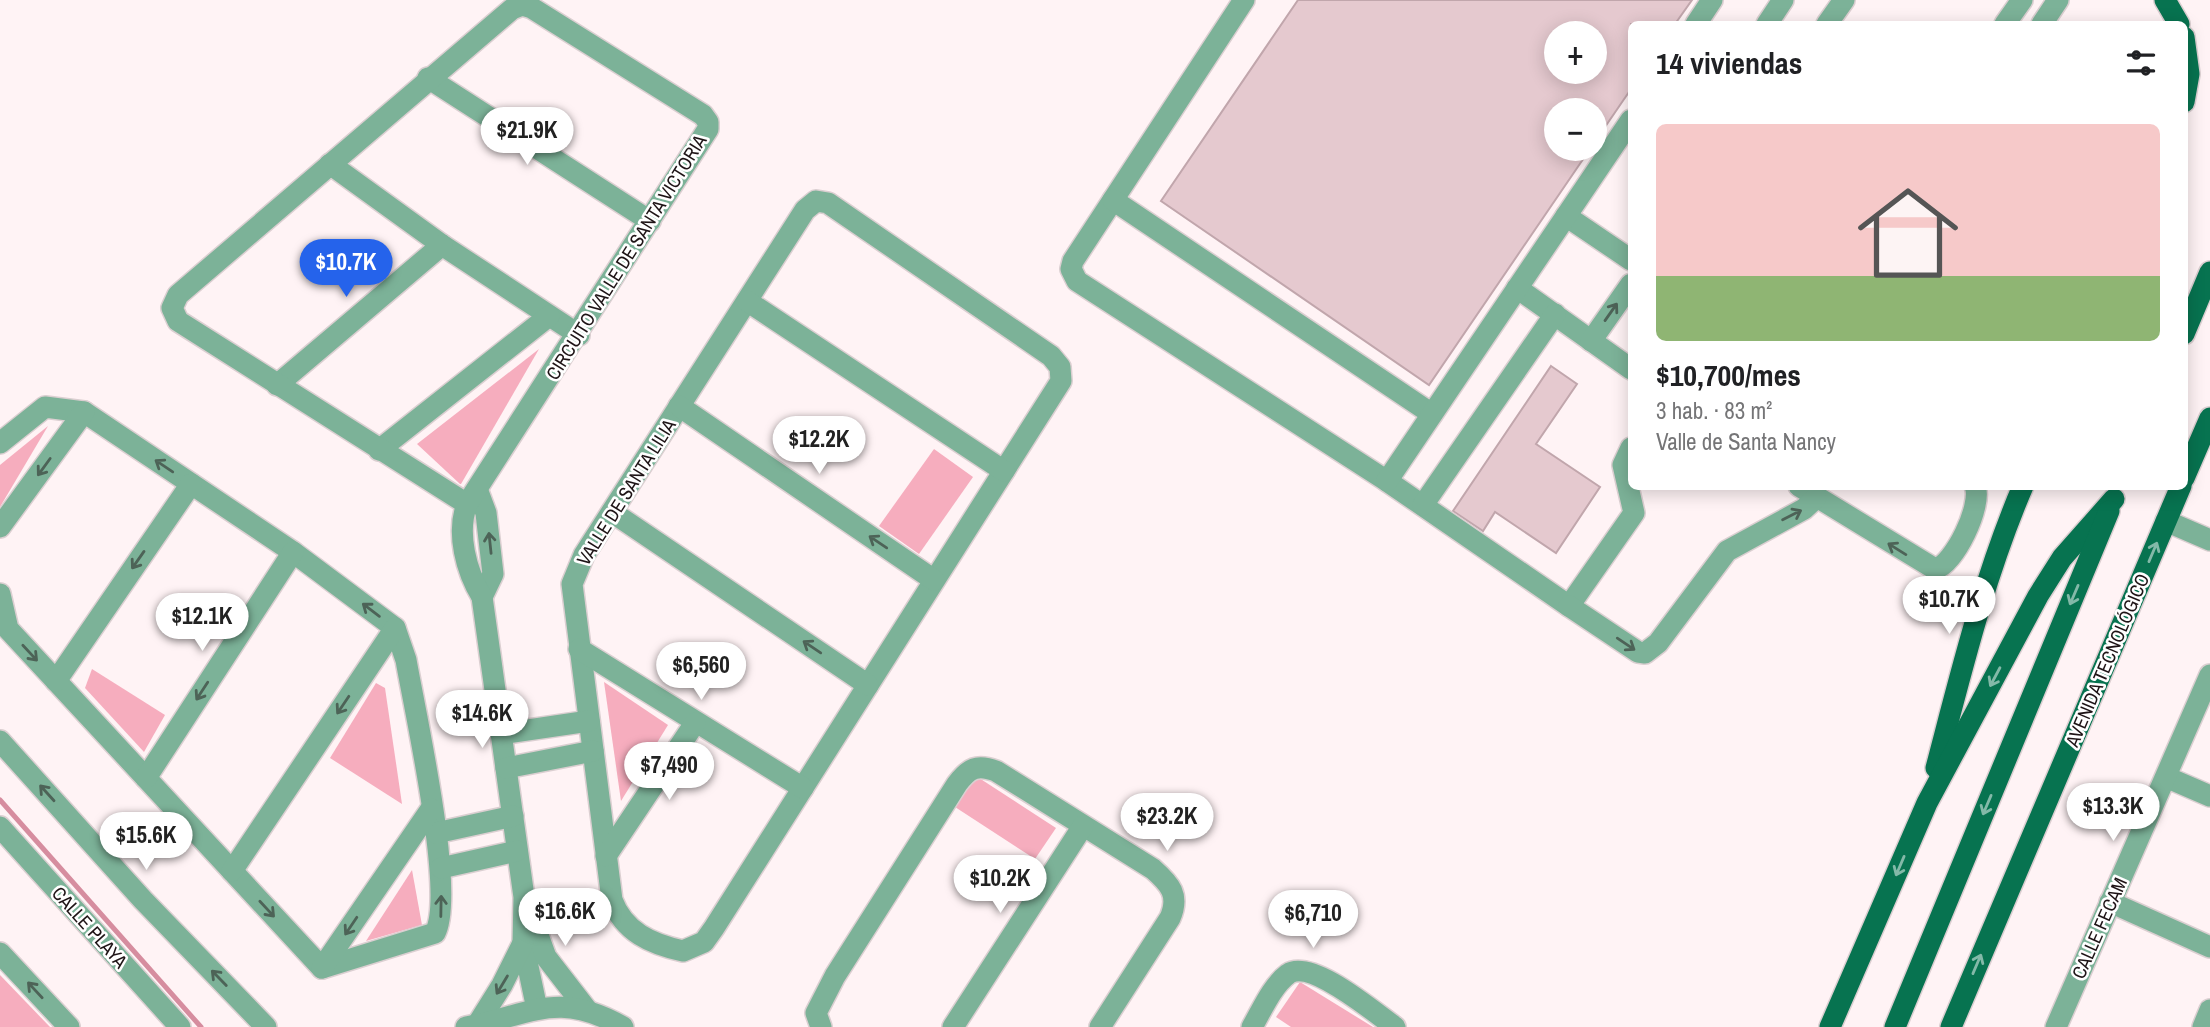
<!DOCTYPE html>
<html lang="es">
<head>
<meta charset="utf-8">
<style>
  :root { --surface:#fff; --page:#f6f6f6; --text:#202124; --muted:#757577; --accent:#2563eb }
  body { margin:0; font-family:"Archivo Narrow",sans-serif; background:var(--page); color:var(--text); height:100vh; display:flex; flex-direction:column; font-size:26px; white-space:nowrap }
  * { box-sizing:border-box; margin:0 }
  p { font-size:23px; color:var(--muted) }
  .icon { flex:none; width:38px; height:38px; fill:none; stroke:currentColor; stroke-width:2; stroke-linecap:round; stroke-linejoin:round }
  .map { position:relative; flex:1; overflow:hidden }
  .panel { position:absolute; left:1628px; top:21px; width:560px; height:469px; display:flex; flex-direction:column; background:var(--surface); border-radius:10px; box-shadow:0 4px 18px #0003 }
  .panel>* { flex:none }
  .controls { position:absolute; left:1544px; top:21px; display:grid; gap:14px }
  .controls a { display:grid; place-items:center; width:63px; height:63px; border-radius:50%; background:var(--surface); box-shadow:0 4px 18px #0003; font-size:35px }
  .price { position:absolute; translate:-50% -60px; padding:0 16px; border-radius:24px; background:#fff; color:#222; font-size:23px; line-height:46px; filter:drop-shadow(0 2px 4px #0008) }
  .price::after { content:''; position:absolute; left:50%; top:42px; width:21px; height:16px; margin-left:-10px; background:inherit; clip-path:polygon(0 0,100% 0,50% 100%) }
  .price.selected { background:var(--accent); color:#fff }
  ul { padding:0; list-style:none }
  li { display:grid; align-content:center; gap:14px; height:371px; padding:0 28px }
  li span { display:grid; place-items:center; height:217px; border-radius:10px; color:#555 }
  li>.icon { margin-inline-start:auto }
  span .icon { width:126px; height:126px; fill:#fffc; stroke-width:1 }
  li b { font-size:30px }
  h2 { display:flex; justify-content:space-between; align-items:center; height:84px; padding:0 28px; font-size:30px }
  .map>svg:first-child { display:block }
</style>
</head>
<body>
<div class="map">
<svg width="2210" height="1027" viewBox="0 0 2210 1027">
  <rect width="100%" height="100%" fill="#fff3f5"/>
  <!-- green -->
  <g fill="#f6adbe">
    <path d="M539,349L461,484H460L417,444Z"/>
    <path d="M48,426L0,507V465Z"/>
    <path d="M934,449L973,477L919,554L879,526Z"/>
    <path d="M92,669L165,715L144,752L85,688Z"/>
    <path d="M604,682L668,725L621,801Z"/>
    <path d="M376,683L385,688L402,804L330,758Z"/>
    <path d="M976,776L1056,828L1035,859L955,807Z"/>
    <path d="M412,870L422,925L366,941Z"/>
    <path d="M0,975L50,1027H0Z"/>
    <path d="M1300,982L1373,1027H1291L1276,1017Z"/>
  </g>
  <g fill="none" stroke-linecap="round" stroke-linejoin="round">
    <!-- stream -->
    <path stroke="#d68d9f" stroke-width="5" d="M0,800L201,1027"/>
  </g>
  <!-- building -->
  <g fill="#e5c9cf" stroke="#c1a6ac" stroke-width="2" fill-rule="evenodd">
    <path d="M1298,0H1692L1675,24H1631V89L1594,143V110H1556V149H1590L1429,385L1161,201ZM1556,33H1594V72H1556Z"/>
    <path d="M1551,366L1577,384L1536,444L1600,487L1556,553L1495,512L1483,531L1453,511Z"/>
  </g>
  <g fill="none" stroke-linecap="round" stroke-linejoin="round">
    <!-- minor casing -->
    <g stroke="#dbcfd1" stroke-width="24">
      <g id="minor">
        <path d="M1244,0L1073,261L1071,269L1077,281L1387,481L1569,606L1634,513L1623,465L1631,448"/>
        <path d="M1696,24L1712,0"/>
        <path d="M1767,24L1783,0"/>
        <path d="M1827,24L1844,0"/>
        <path d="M2005,24L2022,0"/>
        <path d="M2042,24L2058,0"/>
        <path d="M428,78L650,221"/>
        <path d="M330,164L442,245L579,335"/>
        <path d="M1113,200L1432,414"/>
        <path d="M816,201L828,203L1051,356L1060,367L1061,381L714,928L704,942L683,951C651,944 624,932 612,900L572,584L584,555L805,210Z"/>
        <path d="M1566,216L1631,260"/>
        <path d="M1517,288L1631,369"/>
        <path d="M747,301L1004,471"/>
        <path d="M1591,341L1631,284"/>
        <path d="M277,385L442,245"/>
        <path d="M679,406L934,580"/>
        <path d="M0,443L45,407L84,412L293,552L395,628L406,660C415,712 456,894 435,933L322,968L8,629L0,594"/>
        <path d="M379,450L549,316"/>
        <path d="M1387,481L1631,120"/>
        <path d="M1799,486L1935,569C1954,565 1983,505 1975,486"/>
        <path d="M477,489L486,513L493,574L482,597"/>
        <path d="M467,504L178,321L172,308L178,295L512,9L522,5L532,8L703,115L708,122V129L467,504C456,533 466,571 482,597L524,897L523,943L537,1009"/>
        <path d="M1423,505L1555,314"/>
        <path d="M612,512L868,685"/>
        <path d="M2166,521L2210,540"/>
        <path d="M0,527L84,412"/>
        <path d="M1569,606L1638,652L1645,653L1658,643L1727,551L1804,509L1816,498"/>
        <path d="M579,649L803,788"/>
        <path d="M56,681L191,484"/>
        <path d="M501,734L589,721"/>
        <path d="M0,741L143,900L266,1027"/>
        <path d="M506,768L593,751"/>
        <path d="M2166,777L2210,796"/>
        <path d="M146,778L293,552"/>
        <path d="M0,827L180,1027"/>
        <path d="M436,833L513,816"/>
        <path d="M606,856L695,723"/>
        <path d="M441,868L517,851"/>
        <path d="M232,871L395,628"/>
        <path d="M2110,902L2210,947"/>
        <path d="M529,910L546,957L587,1010"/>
        <path d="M0,953L69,1027"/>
        <path d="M322,968L431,809"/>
        <path d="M477,1025L502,985L523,943"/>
        <path d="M466,1027C533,1014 558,990 623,1027"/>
        <path d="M821,1027L816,1013L835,976L957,784C969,768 977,764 996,771L1153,869C1170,884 1180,895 1170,918L1100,1027"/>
        <path d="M953,1027L1083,826"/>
        <path d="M1252,1027C1262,1010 1272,986 1288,974C1311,958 1375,1013 1395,1027"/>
        <path d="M2056,1027L2210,675"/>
        <path d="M2203,1027L2210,1010"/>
      </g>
    </g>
    <!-- major casing -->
    <g stroke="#dbcfd1" stroke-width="24">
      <g id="major">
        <path d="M2165,0L2179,24"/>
        <path d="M2184,37L2189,74L2184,102"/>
        <path d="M2184,334L2210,272"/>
        <path d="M2184,478L2210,418"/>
        <path d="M1936,768C1961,673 1984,577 2023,486"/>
        <path d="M1830,1027L1927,803L2038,596L2062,558L2114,499"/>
        <path d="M1895,1027L2109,511"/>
        <path d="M1951,1027L2181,486"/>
      </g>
    </g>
    <!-- minor -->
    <use href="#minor" stroke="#7cb298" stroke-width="21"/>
    <!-- major -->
    <use href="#major" stroke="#077350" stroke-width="21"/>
  </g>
  <!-- one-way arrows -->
  <defs><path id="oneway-shaft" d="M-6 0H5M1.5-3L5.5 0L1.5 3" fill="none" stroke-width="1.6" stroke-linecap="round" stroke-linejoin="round" transform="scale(1.75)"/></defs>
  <g stroke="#4d6357">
    <use href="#oneway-shaft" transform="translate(1611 312) rotate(-55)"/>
    <use href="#oneway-shaft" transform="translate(164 466) rotate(-146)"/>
    <use href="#oneway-shaft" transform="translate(44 467) rotate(126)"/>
    <use href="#oneway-shaft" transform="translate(1792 515) rotate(-27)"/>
    <use href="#oneway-shaft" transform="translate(878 542) rotate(-146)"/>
    <use href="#oneway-shaft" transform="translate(490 543) rotate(-96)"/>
    <use href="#oneway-shaft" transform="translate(1897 549) rotate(-148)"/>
    <use href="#oneway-shaft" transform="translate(138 560) rotate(125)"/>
    <use href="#oneway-shaft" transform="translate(371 610) rotate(-143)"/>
    <use href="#oneway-shaft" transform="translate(1626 644) rotate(34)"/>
    <use href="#oneway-shaft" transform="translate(812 647) rotate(-146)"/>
    <use href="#oneway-shaft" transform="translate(30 653) rotate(47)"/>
    <use href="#oneway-shaft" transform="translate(202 691) rotate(123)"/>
    <use href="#oneway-shaft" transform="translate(343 705) rotate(124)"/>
    <use href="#oneway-shaft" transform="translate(47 793) rotate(-132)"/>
    <use href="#oneway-shaft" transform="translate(441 906) rotate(-89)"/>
    <use href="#oneway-shaft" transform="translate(267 909) rotate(47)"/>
    <use href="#oneway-shaft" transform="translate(351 926) rotate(124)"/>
    <use href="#oneway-shaft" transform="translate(219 978) rotate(-134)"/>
    <use href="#oneway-shaft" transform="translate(502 985) rotate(121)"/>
    <use href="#oneway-shaft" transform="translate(35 990) rotate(-133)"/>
  </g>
  <g stroke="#83b9a8">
    <use href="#oneway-shaft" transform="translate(2153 552) rotate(-67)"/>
    <use href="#oneway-shaft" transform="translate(2074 595) rotate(113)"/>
    <use href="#oneway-shaft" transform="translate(1995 677) rotate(118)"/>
    <use href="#oneway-shaft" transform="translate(1987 805) rotate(113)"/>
    <use href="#oneway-shaft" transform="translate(1900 866) rotate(113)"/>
    <use href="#oneway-shaft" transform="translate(1977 964) rotate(-67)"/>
  </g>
  <g text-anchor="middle" stroke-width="5" stroke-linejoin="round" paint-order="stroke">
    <!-- street labels -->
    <g font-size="19" fill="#1e1416" stroke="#fff">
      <text transform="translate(626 257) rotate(-58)" y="7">CIRCUITO VALLE DE SANTA VICTORIA</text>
      <text transform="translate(626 492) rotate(-58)" y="7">VALLE DE SANTA LILIA</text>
      <text transform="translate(2107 660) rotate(-67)" y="7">AVENIDA TECNOLÓGICO</text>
      <text transform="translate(90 927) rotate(48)" y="7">CALLE PLAYA</text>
      <text transform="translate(2099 928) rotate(-66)" y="7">CALLE FECAM</text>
    </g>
  </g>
</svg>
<div class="controls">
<a>+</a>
<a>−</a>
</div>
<b class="price" style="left:527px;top:167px">$21.9K</b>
<b class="price selected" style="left:346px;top:299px">$10.7K</b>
<b class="price" style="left:819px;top:476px">$12.2K</b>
<b class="price" style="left:1949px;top:636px">$10.7K</b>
<b class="price" style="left:202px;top:653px">$12.1K</b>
<b class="price" style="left:701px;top:702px">$6,560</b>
<b class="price" style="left:482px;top:750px">$14.6K</b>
<b class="price" style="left:669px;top:802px">$7,490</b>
<b class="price" style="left:2113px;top:843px">$13.3K</b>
<b class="price" style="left:1167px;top:853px">$23.2K</b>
<b class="price" style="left:146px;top:872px">$15.6K</b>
<b class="price" style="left:1000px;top:915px">$10.2K</b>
<b class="price" style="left:565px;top:948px">$16.6K</b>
<b class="price" style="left:1313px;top:950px">$6,710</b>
<section class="panel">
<h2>14 viviendas<svg class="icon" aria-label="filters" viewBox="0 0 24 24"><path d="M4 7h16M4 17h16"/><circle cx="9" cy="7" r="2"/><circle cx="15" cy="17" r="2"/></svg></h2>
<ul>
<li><span style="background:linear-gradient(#f6c9c9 70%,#8fb573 0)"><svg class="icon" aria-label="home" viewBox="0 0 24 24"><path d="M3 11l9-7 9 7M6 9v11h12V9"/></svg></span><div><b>$10,700/mes</b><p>3 hab. · 83 m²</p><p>Valle de Santa Nancy</p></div></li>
</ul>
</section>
</div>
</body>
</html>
